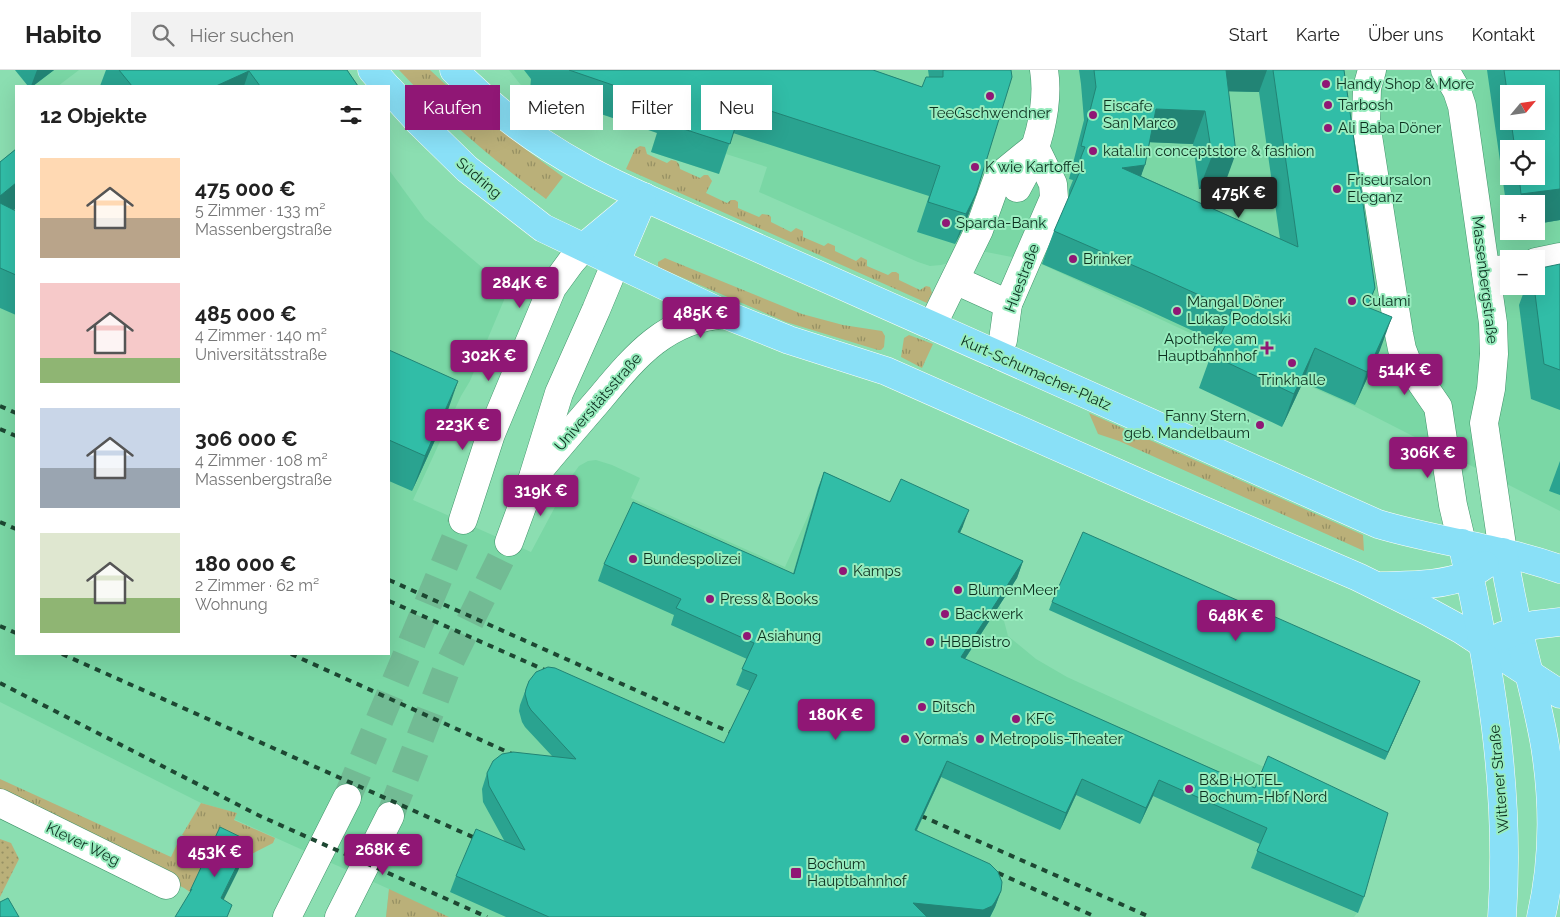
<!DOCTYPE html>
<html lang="de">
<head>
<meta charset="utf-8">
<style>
  :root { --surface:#fff; --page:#f2f2f2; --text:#222; --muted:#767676; --line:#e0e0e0; --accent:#901775 }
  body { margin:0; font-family:Raleway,sans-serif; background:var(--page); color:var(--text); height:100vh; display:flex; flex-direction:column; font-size:19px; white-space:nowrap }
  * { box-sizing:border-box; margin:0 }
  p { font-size:16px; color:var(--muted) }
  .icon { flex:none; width:28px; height:28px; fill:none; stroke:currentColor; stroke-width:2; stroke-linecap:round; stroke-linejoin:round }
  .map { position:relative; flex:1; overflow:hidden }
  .panel { position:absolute; left:15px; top:15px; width:375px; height:570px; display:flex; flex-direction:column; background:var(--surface); border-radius:0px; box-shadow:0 5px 20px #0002 }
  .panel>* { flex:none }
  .top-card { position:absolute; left:405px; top:15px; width:475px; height:45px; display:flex; gap:10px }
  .needle { width:32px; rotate:61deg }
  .controls { position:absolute; left:1500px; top:15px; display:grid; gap:10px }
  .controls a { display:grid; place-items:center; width:45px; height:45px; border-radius:0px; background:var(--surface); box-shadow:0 5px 20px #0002; font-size:25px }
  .price { position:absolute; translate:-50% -42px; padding:0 11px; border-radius:5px; background:var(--accent); color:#fff; font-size:16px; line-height:32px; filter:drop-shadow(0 1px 2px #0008) }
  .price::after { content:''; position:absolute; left:50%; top:30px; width:15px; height:11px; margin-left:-8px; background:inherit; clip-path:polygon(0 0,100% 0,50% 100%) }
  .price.selected { background:#222; color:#fff }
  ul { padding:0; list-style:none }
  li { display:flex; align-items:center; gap:15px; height:125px; padding:0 25px }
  li span { display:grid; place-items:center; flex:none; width:140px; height:100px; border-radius:0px; color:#555 }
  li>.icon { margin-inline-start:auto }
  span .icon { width:60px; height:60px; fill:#fffc; stroke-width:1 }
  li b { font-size:21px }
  h2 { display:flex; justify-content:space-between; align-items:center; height:60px; padding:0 25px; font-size:21px }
  .pill { padding:0 18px; border-radius:0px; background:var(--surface); box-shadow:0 5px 20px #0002; font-size:18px; line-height:45px }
  .pill.selected { background:var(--accent); color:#fff }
  header { display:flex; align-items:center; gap:30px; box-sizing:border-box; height:70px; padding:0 25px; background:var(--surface); border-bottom:1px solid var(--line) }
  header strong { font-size:24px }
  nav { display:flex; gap:28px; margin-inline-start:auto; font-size:18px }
  .search { width:350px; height:45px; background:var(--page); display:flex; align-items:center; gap:12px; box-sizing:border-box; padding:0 18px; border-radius:0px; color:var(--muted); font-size:19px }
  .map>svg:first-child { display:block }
</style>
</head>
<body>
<header>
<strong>Habito</strong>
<div class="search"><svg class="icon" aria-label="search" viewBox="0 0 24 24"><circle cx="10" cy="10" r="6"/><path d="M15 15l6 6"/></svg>Hier suchen</div>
<nav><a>Start</a><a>Karte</a><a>Über uns</a><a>Kontakt</a></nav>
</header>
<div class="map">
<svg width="1560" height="847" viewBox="0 0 1560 847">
  <defs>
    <pattern id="grass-tufts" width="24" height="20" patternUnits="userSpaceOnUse" patternTransform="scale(1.25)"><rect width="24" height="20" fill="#bab079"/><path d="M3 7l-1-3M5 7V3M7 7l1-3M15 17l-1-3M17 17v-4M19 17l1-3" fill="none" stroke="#969063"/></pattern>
    <pattern id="park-dots" width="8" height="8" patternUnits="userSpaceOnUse" patternTransform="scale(1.25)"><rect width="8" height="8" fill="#bab079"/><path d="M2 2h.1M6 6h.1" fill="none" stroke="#969063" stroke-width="1.8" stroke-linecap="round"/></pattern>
  </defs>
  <rect width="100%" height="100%" fill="#8bdeb1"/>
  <!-- built -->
  <g fill="#7ad7a5" fill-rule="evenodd">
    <path d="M15,0H79L58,16H28Z"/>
    <path d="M509,0H1560V441L1354,336L1190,263L1037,192L966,178L951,192L941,195L930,196L918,192L759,122L767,97L726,84L719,104L651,82L657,62L524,19ZM1509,24H1536V51H1509ZM1509,79H1536V106H1509ZM1509,134H1536V161H1509ZM1509,189H1536V216H1509Z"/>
    <path d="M389,100L425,149L497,210L502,215L505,223L504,230L470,311L461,326L413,430L531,482L571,407L579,396L588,391L596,390L612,395L640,408L631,428L785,497L811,439L875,468L902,428L963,456L944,498L999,532L1008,566L1036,589L1067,607L1264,697L1319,826L1357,843L1354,847H386L389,819L234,749L236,743L201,733L0,632V179L16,170V584H389Z"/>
  </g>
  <!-- grass -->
  <g fill="url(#grass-tufts)">
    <path d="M399,0H430L474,41L563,107L546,129C493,90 444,48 399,0Z"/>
    <path d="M640,76L645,77L647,84L667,93L671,90L676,91L679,94L680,99L700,108L704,105H708L712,111L706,123L727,133L731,130H735L738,132V138L759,147L762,144L769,145L771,147V152L791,162L796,158L803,161V167L824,176L828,173L835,176V181L856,191L861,187L867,190V196L888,205L892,202H896L899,204V210L920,220L926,216L930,217L932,223L927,233L626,99L635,79Z"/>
    <path d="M665,188L802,244L843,255L882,261L885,266L884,277L881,280H878L786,252L660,198L658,196V192Z"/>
    <path d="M909,265L933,274L922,298L901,287L904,268Z"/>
    <path d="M1089,343L1363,465L1364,481L1119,371L1098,364Z"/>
    <path d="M0,709L171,787L178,772L209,786L225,827L219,842L184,818L0,723Z"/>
    <path d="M201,733L237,743L234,750L275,768L273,773L246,787L230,785L182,765Z"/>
    <path d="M389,819L449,847H386Z"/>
  </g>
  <!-- park -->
  <path fill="url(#park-dots)" d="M0,769L11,773L19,789L0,827Z"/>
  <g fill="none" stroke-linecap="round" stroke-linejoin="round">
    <!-- secondary-tunnel -->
    <g stroke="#72bb94" stroke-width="28" stroke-dasharray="28 14" stroke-linecap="butt">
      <path d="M347,728L463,450"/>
      <path d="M390,746L447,598L509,472"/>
    </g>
    <!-- street casing -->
    <g stroke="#40946a" stroke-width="29">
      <g id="street">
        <path d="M1372,0L1367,18L1366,53L1399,264L1402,279L1407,292L1438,337L1453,435L1462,473"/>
        <path d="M1445,0L1457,21L1462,36L1493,253L1494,284L1491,319L1484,353L1503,482"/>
        <path d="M1017,118C1036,86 1050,37 1044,0"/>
        <path d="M1536,192L1560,187"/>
        <path d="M1486,202L1509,198"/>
        <path d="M955,210L1008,234"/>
        <path d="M932,256L979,160L998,107L1035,77L1053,114L1054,128L1008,234L1003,270L997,285"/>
        <path d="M0,733L166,815"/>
      </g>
    </g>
    <!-- secondary casing -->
    <g stroke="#40946a" stroke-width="29">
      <g id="secondary">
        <path d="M540,399C559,376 578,354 597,332C634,288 663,250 724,244"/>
        <path d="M463,450L491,364L552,218L571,192L584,177"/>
        <path d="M509,472L533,407L559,323L596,240L616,192"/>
        <path d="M287,847L347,728"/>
        <path d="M339,847L390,746"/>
      </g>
    </g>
    <!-- primary casing -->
    <g stroke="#fff" stroke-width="29">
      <g id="primary">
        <path d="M372,0L386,16"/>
        <path d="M454,0C492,39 538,73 586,99C615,115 646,128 677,142L1378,454C1438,472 1501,478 1560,499"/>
        <path d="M389,19L419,52L467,99L543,158L724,244L789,270L886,301L1151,418L1358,507L1429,542L1462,560L1560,624"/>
        <path d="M584,177L644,127"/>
        <path d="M616,192L642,131"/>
        <path d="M1462,473C1490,595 1511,721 1502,847"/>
        <path d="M1503,482C1509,517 1516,552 1525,587C1532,616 1540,646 1545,676C1554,733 1554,791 1541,847"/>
        <path d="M1382,516C1411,515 1441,516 1468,505C1474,503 1480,498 1485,495"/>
        <path d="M1502,566L1534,555L1560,552"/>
      </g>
    </g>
    <!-- street -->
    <use href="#street" stroke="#fff" stroke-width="28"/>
    <!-- secondary -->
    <use href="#secondary" stroke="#fff" stroke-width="28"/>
    <!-- primary -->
    <use href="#primary" stroke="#89e0f7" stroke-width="28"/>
    <!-- rail -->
    <g stroke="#1d4732" stroke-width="4" stroke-dasharray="6 6" stroke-linecap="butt">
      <path d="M0,336L16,343"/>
      <path d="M0,359L16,366"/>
      <path d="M0,452L16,459"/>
      <path d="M389,510L743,668"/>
      <path d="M389,531L556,605"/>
      <path d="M0,556L16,563"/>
      <path d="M62,584L484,772"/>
      <path d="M291,584L523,689"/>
      <path d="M0,613L260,746L487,847"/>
      <path d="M910,741L1150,847"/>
      <path d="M987,798L1096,847"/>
    </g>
  </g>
  <!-- wall -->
  <g fill="#2aa390" fill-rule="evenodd">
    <path d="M15,0H54L33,16H28Z"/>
    <path d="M106,0H347L358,16H100Z"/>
    <path d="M524,0H873L922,17L929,7L928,0H1011L976,124L965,154L955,174L917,162L929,126L733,63L719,104L651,82L657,63L530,20L531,9Z"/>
    <path d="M1079,0H1344L1375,218L1368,238L1380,280L1355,335L1303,312L1282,357L1199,318L1211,285L1217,272L1141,237L1042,194L1054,161L1069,128V120L1073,110L1069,109L1084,50L1081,14ZM1228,21L1259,22L1280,169L1141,106L1150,72L1193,74L1199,119L1224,116Z"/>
    <path d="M1487,0H1560V150L1536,154V134H1509V154ZM1509,24L1536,51H1509ZM1509,79H1536V106H1509Z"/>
    <path d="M16,79V138L14,140L16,141V245L0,238V92Z"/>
    <path d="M1560,194V340L1531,329L1519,235L1526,216H1536Z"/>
    <path d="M389,280L446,346L412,421L389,411Z"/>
    <path d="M1560,391V425L1549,421Z"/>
    <path d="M824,402L890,432L963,456L960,463L1023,491L1017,508L965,589L1255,718L1364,827L1358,843L1251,798L1260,774L1153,726L1140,754L1076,725L1060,760L941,707L917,760L1001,821L995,837L990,847H506L450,822L456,806L505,772L483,732L482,719L487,703L552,686L525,657L522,652L519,641L520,635L529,611L724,673L750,621L736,615L747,589L671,555L674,545L598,511L604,494L793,504L818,418Z"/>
    <path d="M1052,532L1420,611L1385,690L1049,540Z"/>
  </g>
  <!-- shaded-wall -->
  <g fill="#228475">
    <path d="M37,0H54L33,16H31Z"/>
    <path d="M1220,0H1267L1259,22L1212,21Z"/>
    <path d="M249,1L244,16H216Z"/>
    <path d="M1156,39L1205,41L1193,74L1144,72Z"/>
    <path d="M1236,83L1224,116L1199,119L1212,86Z"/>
    <path d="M1145,95L1133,128L1122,98Z"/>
    <path d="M16,113V138L0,151V126Z"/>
    <path d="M1560,119V150L1536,154V134H1518L1521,124Z"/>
    <path d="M976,124L965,154L955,174L966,144Z"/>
    <path d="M1392,247L1380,280L1355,335L1367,302Z"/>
    <path d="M1315,278L1303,312L1282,357L1294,324Z"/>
    <path d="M458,311L446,346L412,421L425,386Z"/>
    <path d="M969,440L963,456L952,479L958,462Z"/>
    <path d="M1023,491L1017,508L955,604L961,587Z"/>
    <path d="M1420,611L1417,619L1385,690L1388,682Z"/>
    <path d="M947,691L941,707L909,776L915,760Z"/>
    <path d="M1082,709L1076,725L1060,760L1066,743Z"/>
    <path d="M1159,710L1153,726L1140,754L1146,738Z"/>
    <path d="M249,771L238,801L215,847L221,828Z"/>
    <path d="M1001,821L995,837L990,847H908L913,833Z"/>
  </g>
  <!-- building -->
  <g fill="#31bda7" stroke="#228475">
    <path d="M119,0H347L358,16H260L249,1L216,16H132Z"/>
    <path d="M569,0H873L922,17L926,7H943V0H1011L1012,7L976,124L966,144L928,132L940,96L743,32L730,74L662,52L668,34Z"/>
    <path d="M1094,0H1226L1236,83L1212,86L1205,41L1156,39L1145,95L1122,98L1298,177L1273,0H1344L1375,218L1367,237L1392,247L1367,302L1315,278L1294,324L1211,285L1232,240L1153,204L1054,161L1080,101L1081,87L1085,77L1081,76L1096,17Z"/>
    <path d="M1504,0H1560V119L1521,124L1519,106H1536V79H1515L1511,51H1536V24H1509V35Z"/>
    <path d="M16,79V113L0,126V92Z"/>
    <path d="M0,133L16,141V205L0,198Z"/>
    <path d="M1560,194V300L1544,294L1534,216H1536V199Z"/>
    <path d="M389,280L458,311L425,386L389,370Z"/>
    <path d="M824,402L890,432L901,409L969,440L958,462L1023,491L961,587L1255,718L1268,686L1388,743L1364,827L1257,781L1267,758L1159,710L1146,738L1082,709L1066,743L947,691L915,760L990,794L998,802L1002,812L1001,821L995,832L992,836L983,840L913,833L927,847H549L456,806L476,759L525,780L489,716L487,703L493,691L502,684L513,682L576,689L531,640L528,635L525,624L526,619L529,611L536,602L548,597L555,598L724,673L757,605L742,599L754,573L676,538L681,529L604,494L633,432L794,504Z"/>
    <path d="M1083,462L1420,611L1388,682L1052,532Z"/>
    <path d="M220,757L249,771L221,828L232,835L227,847H175L192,819L190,821Z"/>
    <path d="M8,828L19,847H0V832Z"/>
  </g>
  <!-- markers -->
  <g fill="#901775" stroke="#98ecbe" stroke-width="2">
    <circle cx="1326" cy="14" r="5"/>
    <circle cx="990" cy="26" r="5"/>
    <circle cx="1328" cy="35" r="5"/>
    <circle cx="1093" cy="45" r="5"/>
    <circle cx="1328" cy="58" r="5"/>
    <circle cx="1093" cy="81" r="5"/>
    <circle cx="975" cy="97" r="5"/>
    <circle cx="1337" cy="119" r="5"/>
    <circle cx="946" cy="153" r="5"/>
    <circle cx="1073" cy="189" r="5"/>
    <circle cx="1352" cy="231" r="5"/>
    <circle cx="1177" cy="241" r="5"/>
    <path d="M1264.5 270.5h5v5h5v5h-5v5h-5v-5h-5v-5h5z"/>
    <circle cx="1292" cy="293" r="5"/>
    <circle cx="1260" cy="355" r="5"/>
    <circle cx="633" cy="489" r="5"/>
    <circle cx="843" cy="501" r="5"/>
    <circle cx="958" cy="520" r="5"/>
    <circle cx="710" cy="529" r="5"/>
    <circle cx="945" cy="544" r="5"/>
    <circle cx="747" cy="566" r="5"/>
    <circle cx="930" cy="572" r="5"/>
    <circle cx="922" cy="637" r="5"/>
    <circle cx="1016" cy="649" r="5"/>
    <circle cx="905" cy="669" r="5"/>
    <circle cx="980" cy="669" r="5"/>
    <circle cx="1189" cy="719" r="5"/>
    <rect x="790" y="797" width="12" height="12" rx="2.5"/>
  </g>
  <g text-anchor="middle" stroke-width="4" stroke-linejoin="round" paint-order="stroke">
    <!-- poi labels -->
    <g font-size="15" fill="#0c301f" stroke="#98ecbe" text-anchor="start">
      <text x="1336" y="19">Handy Shop &amp; More</text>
      <text x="1338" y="40">Tarbosh</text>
      <text x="1103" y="41">Eiscafe<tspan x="1103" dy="17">San Marco</tspan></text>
      <text x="990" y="48" text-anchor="middle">TeeGschwendner</text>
      <text x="1338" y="63">Ali Baba Döner</text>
      <text x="1103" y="86">kata.lin conceptstore &amp; fashion</text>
      <text x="985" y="102">K wie Kartoffel</text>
      <text x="1347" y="115">Friseursalon<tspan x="1347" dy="17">Eleganz</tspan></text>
      <text x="956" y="158">Sparda-Bank</text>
      <text x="1083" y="194">Brinker</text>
      <text x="1362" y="236">Culami</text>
      <text x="1187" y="237">Mangal Döner<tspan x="1187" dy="17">Lukas Podolski</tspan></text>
      <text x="1257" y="274" text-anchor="end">Apotheke am<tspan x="1257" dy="17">Hauptbahnhof</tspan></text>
      <text x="1292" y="315" text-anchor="middle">Trinkhalle</text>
      <text x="1250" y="351" text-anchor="end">Fanny Stern,<tspan x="1250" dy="17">geb. Mandelbaum</tspan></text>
      <text x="643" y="494">Bundespolizei</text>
      <text x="853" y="506">Kamps</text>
      <text x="968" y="525">BlumenMeer</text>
      <text x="720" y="534">Press &amp; Books</text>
      <text x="955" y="549">Backwerk</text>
      <text x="757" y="571">Asiahung</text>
      <text x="940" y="577">HBBBistro</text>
      <text x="932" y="642">Ditsch</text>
      <text x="1026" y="654">KFC</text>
      <text x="915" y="674">Yorma’s</text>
      <text x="990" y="674">Metropolis-Theater</text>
      <text x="1199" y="715">B&amp;B HOTEL<tspan x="1199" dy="17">Bochum-Hbf Nord</tspan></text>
      <text x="807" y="799">Bochum<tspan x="807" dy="17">Hauptbahnhof</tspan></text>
    </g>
    <!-- street labels -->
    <g font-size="15" fill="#0c301f" stroke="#98ecbe">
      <text transform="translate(479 108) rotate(40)" y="5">Südring</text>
      <text transform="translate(1022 208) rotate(-69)" y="5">Huestraße</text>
      <text transform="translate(1485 210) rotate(83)" y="5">Massenbergstraße</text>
      <text transform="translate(1036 303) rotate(24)" y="5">Kurt-Schumacher-Platz</text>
      <text transform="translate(598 332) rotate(-49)" y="5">Universitätsstraße</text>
      <text transform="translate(1499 709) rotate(-95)" y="5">Wittener Straße</text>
      <text transform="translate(83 774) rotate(26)" y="5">Klever Weg</text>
    </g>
  </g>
</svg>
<div class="controls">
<a><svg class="needle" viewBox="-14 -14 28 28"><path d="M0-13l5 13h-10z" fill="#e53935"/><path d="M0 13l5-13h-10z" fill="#767676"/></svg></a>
<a><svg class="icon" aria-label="locate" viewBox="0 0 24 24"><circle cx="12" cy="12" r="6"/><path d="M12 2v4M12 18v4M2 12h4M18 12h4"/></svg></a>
<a>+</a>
<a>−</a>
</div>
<b class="price selected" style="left:1239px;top:149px">475K €</b>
<b class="price" style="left:520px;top:239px">284K €</b>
<b class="price" style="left:701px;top:269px">485K €</b>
<b class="price" style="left:489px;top:312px">302K €</b>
<b class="price" style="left:1405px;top:326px">514K €</b>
<b class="price" style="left:463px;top:381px">223K €</b>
<b class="price" style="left:1428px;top:409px">306K €</b>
<b class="price" style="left:541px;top:447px">319K €</b>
<b class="price" style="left:1236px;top:572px">648K €</b>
<b class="price" style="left:836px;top:671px">180K €</b>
<b class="price" style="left:383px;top:806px">268K €</b>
<b class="price" style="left:215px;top:808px">453K €</b>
<div class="top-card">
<a class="pill selected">Kaufen</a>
<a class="pill">Mieten</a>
<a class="pill">Filter</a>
<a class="pill">Neu</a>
</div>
<section class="panel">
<h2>12 Objekte<svg class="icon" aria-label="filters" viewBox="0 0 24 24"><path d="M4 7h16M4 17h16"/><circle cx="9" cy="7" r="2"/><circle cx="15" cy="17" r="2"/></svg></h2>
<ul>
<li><span style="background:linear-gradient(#ffd9b3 60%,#b9a48a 0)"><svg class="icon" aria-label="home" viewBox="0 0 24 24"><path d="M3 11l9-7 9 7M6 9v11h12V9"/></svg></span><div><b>475 000 €</b><p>5 Zimmer · 133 m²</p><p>Massenbergstraße</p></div></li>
<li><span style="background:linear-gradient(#f6c9c9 75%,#8fb573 0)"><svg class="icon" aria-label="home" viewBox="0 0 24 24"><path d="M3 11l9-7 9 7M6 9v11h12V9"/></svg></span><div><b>485 000 €</b><p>4 Zimmer · 140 m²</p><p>Universitätsstraße</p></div></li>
<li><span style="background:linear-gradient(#c9d6e8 60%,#9aa5b1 0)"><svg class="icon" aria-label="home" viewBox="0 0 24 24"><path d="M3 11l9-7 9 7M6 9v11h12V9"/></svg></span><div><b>306 000 €</b><p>4 Zimmer · 108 m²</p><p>Massenbergstraße</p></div></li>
<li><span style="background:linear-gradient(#dfe7d0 65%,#8fb573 0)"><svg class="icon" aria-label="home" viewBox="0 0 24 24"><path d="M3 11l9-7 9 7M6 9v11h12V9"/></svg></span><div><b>180 000 €</b><p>2 Zimmer · 62 m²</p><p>Wohnung</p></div></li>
</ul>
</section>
</div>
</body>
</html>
